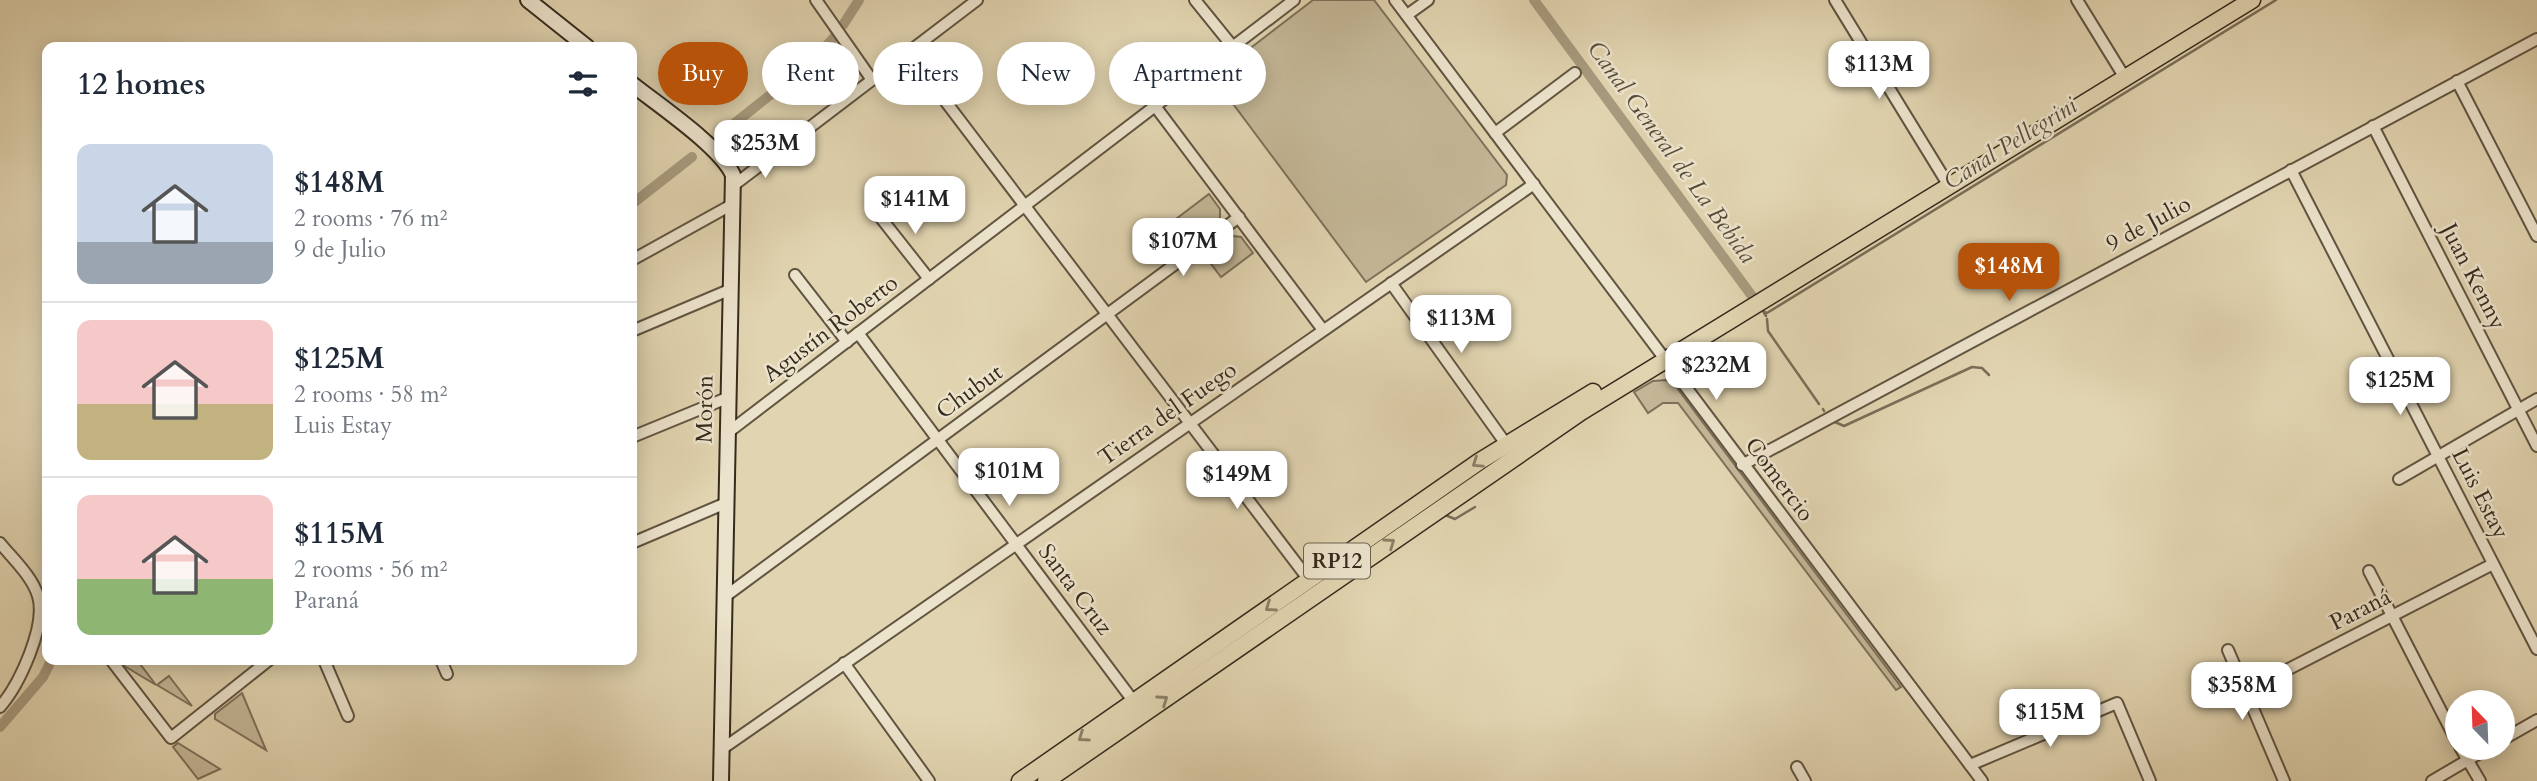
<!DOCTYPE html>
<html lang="en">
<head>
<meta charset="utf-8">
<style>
  :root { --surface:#fff; --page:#f2f2f3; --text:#1f2937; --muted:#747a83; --line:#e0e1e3; --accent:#b45309 }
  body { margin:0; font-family:Cardo,serif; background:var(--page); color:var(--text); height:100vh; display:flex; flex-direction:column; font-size:26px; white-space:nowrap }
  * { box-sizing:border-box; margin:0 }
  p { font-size:23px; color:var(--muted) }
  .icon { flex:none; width:38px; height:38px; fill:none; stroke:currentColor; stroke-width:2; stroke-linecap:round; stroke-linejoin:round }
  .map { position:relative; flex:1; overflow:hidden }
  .panel { position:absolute; left:42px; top:42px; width:595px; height:623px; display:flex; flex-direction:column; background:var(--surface); border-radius:14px; box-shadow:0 4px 18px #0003 }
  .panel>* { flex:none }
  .top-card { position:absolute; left:658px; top:42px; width:665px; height:63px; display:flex; gap:14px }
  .needle { width:46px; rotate:337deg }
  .controls { position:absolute; left:2445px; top:690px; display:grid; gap:14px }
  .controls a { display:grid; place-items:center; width:70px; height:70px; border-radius:50%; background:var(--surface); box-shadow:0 4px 18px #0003; font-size:35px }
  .price { position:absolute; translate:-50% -60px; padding:0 16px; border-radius:14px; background:#fff; color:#222; font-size:23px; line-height:46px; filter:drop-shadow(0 2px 4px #0008) }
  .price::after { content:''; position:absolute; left:50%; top:42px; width:21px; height:16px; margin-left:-10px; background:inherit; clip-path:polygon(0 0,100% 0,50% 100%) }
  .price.selected { background:var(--accent); color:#fff }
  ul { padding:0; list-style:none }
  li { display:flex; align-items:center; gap:21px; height:175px; padding:0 35px }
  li+li { border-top:2px solid var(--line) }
  li span { display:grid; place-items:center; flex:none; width:196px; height:140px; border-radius:14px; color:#555 }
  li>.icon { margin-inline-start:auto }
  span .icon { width:84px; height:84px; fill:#fffc; stroke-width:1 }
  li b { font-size:30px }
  h2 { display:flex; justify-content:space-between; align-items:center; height:84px; padding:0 35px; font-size:30px }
  .chip { padding:0 24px; border-radius:32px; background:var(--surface); box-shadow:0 4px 18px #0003; font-size:24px; line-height:63px }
  .chip.selected { background:var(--accent); color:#fff }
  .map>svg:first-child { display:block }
</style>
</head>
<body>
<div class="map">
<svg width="2537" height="781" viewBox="0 0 2537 781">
  <rect width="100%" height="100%" fill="#e1d4b0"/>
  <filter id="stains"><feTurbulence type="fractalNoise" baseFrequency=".00286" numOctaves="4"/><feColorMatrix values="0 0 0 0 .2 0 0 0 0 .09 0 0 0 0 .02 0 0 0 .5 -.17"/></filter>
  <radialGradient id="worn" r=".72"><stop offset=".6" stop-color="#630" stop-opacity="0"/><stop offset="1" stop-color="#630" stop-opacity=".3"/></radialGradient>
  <!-- green -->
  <g fill="#c4b797" stroke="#7d705a" stroke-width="2">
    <path d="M1313,0H1374L1507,175L1506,185L1366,282L1213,77Z"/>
    <path d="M1209,194L1220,209V218L1191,239L1176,219Z"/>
    <path d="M1233,236L1241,237L1253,253L1221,277L1205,256Z"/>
    <path d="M1666,380L1677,388L1901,687L1896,690L1678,403H1663L1648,413L1634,392L1653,381Z"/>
    <path d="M126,660H137L156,685L121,664Z"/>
    <path d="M169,676L192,706L157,685Z"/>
    <path d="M242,693L266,750L215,719V714Z"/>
    <path d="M178,743L220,769L198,779L173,747Z"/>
  </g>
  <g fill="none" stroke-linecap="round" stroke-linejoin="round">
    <!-- stream -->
    <g stroke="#7a6d57" stroke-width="2.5">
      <path d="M1766,316L1763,311L1767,313L2276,0"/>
      <path d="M1767,319L1768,331L1819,404"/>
      <path d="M1823,409L1824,411"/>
      <path d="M1835,422L1844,426L1972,367L1982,368L1989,375"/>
      <path d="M1445,515L1455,519L1475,507"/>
    </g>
    <!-- canal -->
    <g stroke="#a79a7e" stroke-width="10">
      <path d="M1534,0L1752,296"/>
      <path d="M843,25L859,0"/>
      <path d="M721,134L813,61L835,36"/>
      <path d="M632,204L692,157"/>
      <path d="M0,727L43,677L50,663"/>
    </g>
    <!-- street casing -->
    <g stroke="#615441" stroke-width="14">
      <g id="street">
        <path d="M816,0L872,80"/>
        <path d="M1195,0L1233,47"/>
        <path d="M1395,0L1982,781"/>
        <path d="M1835,0L1949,186"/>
        <path d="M2077,0L2125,78"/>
        <path d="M1407,15L1428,0"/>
        <path d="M908,52L1309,580"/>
        <path d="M2457,81L2537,236"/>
        <path d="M1155,106L1323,330"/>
        <path d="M2373,126L2537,446"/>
        <path d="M1495,133L1575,73"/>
        <path d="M2291,170L2537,649"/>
        <path d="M734,185L977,0"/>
        <path d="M877,213L929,279"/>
        <path d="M632,260L733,204"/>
        <path d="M795,275L847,342"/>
        <path d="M1391,283L1506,444"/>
        <path d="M632,331L729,290"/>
        <path d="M858,333L1134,702"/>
        <path d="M726,434L1294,0"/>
        <path d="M632,437L727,398"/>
        <path d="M1742,465L2537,39"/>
        <path d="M2399,479L2537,399"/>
        <path d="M0,543C12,558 32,576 38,596C47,626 19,685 0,707"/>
        <path d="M632,543L726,503"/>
        <path d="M2369,571L2457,742"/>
        <path d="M723,598L1239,217"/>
        <path d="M2228,650L2284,781"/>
        <path d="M111,660L171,738L269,660"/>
        <path d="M324,660L348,716"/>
        <path d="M441,660L447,674"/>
        <path d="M844,663L929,781"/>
        <path d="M2246,691L2493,564"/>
        <path d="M2502,740L2537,720"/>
        <path d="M2460,747L2480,781"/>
        <path d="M722,749L1534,184"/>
        <path d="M1970,765L2117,703L2150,781"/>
        <path d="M1797,767L1805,781"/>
        <path d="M2432,781L2490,747"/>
      </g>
    </g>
    <!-- secondary casing -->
    <g stroke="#362a1c" stroke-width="18">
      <g id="secondary">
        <path d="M528,0L587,47"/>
        <path d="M632,84C657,104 721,147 733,175L721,781"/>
      </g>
    </g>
    <!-- primary casing -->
    <g stroke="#362a1c" stroke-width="19">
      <g id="primary">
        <path d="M1020,781L1480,461L1593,392"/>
        <path d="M1046,781L1581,412L2252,0"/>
      </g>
    </g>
    <!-- street -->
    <use href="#street" stroke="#ece3cc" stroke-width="10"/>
    <!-- secondary -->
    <use href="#secondary" stroke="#ece3cc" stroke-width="14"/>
    <!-- primary -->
    <use href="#primary" stroke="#e1d4b0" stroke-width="16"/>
  </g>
  <!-- one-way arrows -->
  <defs><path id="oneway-chevron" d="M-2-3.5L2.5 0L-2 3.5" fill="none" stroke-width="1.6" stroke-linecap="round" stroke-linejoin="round" transform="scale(1.75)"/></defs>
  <g stroke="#8c7f66">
    <use href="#oneway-chevron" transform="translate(1477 463) rotate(146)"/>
    <use href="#oneway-chevron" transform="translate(1390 543) rotate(-35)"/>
    <use href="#oneway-chevron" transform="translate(1270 607) rotate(145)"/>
    <use href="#oneway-chevron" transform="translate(1163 700) rotate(-35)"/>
    <use href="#oneway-chevron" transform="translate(1083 737) rotate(145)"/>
  </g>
  <g text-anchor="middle" stroke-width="5" stroke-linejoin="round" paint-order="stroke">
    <!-- shield labels -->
    <rect fill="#ece3cc" stroke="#6d6251" stroke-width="2" x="1304" y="543.5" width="66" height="35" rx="5"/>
    <g font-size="21" font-weight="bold" fill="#362a1c">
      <text x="1337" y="568">RP12</text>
    </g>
    <!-- street labels -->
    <g font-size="23" fill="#362a1c" stroke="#ece3cc">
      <text transform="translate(2148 223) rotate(-28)" y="8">9 de Julio</text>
      <text transform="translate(2474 276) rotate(63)" y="8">Juan Kenny</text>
      <text transform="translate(830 328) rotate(-37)" y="8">Agustín Roberto</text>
      <text transform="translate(969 391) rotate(-36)" y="8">Chubut</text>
      <text transform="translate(704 409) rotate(-89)" y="8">Morón</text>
      <text transform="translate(1167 413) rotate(-35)" y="8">Tierra del Fuego</text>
      <text transform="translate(1780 479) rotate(53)" y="8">Comercio</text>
      <text transform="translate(2481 493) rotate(63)" y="8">Luis Estay</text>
      <text transform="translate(1076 589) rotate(53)" y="8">Santa Cruz</text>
      <text transform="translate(2360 609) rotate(-27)" y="8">Paraná</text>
    </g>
    <!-- water labels -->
    <g font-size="24" font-style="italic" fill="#584c39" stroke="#ece3cc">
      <text transform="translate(2010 143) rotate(-32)" y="8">Canal Pellegrini</text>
      <text transform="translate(1672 152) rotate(54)" y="8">Canal General de La Bebida</text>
    </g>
  </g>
  <rect width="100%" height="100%" filter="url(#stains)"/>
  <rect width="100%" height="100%" fill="url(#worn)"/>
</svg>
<div class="controls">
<a><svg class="needle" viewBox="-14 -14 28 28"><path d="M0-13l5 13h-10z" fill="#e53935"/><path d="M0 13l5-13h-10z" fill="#747a83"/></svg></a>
</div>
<b class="price" style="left:1879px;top:101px">$113M</b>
<b class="price" style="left:765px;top:180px">$253M</b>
<b class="price" style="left:915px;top:236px">$141M</b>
<b class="price" style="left:1183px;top:278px">$107M</b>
<b class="price selected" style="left:2009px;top:303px">$148M</b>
<b class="price" style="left:1461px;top:355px">$113M</b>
<b class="price" style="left:1716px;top:402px">$232M</b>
<b class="price" style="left:2400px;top:417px">$125M</b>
<b class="price" style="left:1009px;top:508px">$101M</b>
<b class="price" style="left:1237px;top:511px">$149M</b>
<b class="price" style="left:2242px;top:722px">$358M</b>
<b class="price" style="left:2050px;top:749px">$115M</b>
<div class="top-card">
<a class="chip selected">Buy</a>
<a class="chip">Rent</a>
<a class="chip">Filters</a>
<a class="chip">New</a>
<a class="chip">Apartment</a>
</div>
<section class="panel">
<h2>12 homes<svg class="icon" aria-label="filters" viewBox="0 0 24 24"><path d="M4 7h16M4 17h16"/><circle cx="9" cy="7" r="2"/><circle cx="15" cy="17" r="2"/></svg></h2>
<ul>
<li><span style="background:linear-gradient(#c9d6e8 70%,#9aa5b1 0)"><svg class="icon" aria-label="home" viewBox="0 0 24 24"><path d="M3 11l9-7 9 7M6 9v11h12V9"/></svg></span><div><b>$148M</b><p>2 rooms · 76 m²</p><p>9 de Julio</p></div></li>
<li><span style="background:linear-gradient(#f6c9c9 60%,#c2b280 0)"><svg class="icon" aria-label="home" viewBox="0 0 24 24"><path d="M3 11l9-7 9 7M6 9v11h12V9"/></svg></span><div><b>$125M</b><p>2 rooms · 58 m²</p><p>Luis Estay</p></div></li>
<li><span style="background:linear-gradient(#f6c9c9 60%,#8fb573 0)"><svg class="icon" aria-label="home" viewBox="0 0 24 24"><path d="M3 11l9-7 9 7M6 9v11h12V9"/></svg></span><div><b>$115M</b><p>2 rooms · 56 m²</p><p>Paraná</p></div></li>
</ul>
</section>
</div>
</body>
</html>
